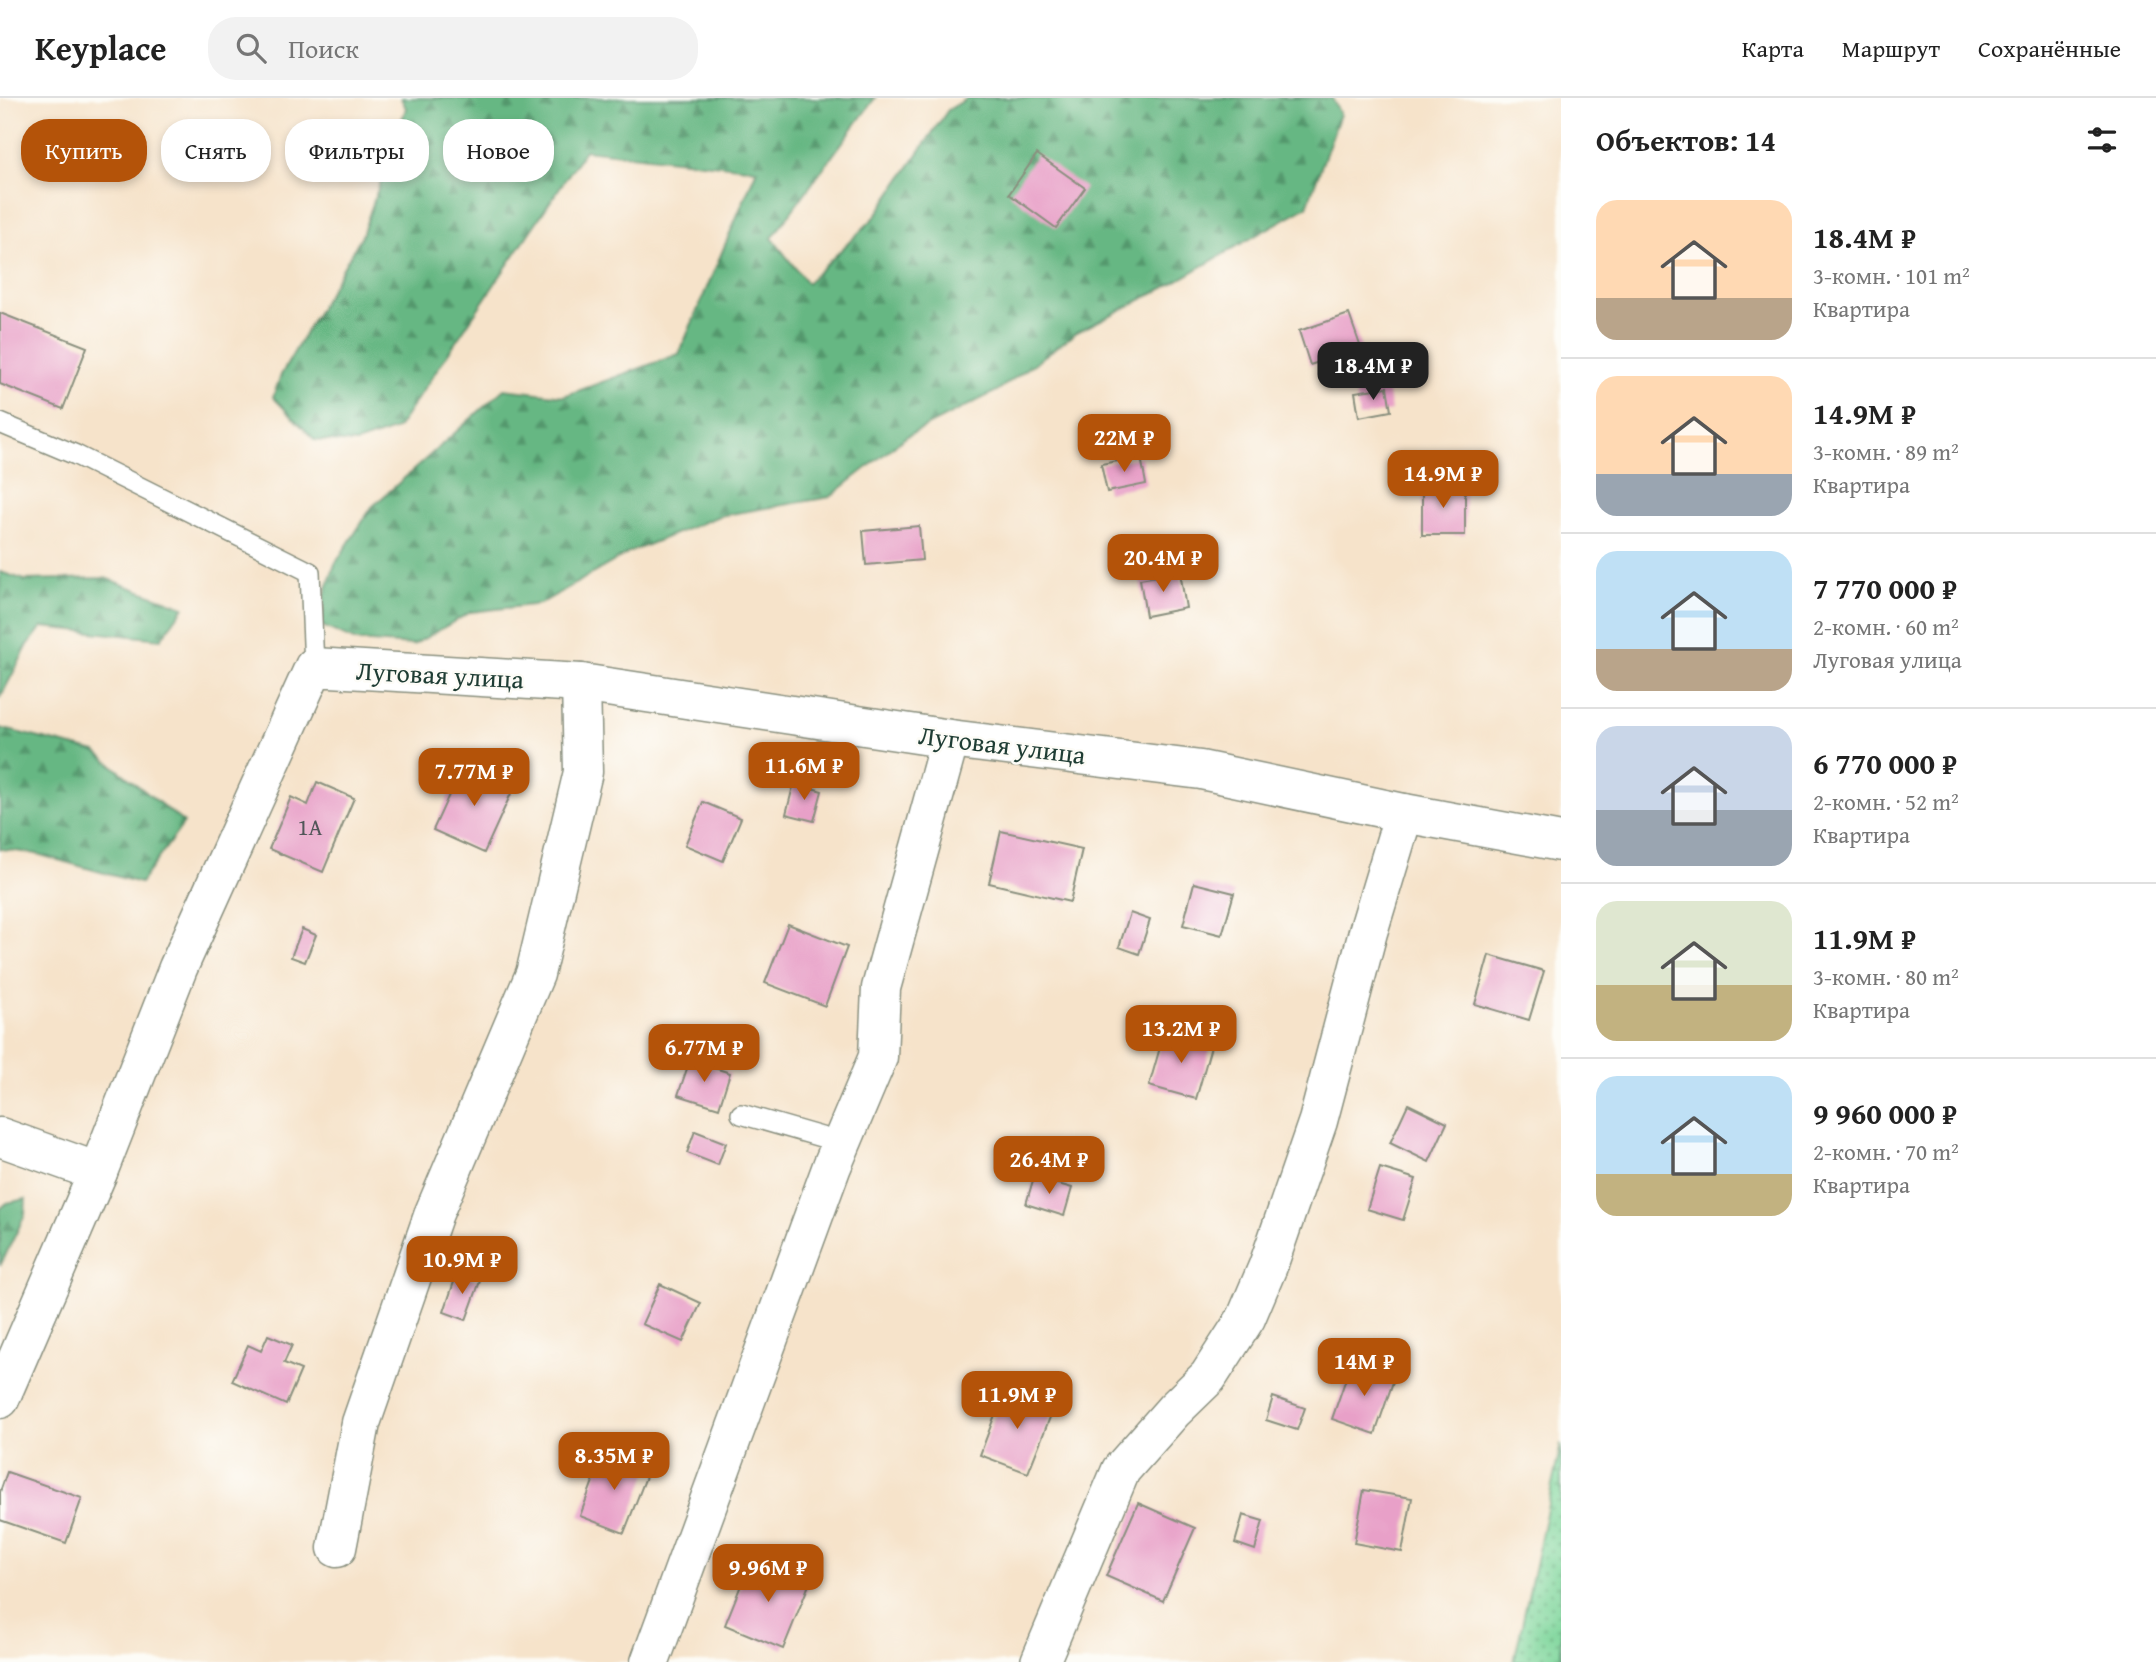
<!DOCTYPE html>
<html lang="ru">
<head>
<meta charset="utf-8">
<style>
  :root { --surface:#fff; --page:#f2f2f2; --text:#222; --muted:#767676; --line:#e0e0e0; --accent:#b45309 }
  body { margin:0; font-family:"Gentium Book Plus",serif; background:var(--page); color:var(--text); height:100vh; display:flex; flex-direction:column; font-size:26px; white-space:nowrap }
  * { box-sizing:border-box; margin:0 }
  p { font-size:23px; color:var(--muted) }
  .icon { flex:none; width:38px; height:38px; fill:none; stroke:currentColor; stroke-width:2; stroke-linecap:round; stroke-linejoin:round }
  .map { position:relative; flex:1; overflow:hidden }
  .side { display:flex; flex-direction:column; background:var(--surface); width:595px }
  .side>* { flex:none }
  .guide { position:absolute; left:21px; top:21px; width:665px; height:63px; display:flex; gap:14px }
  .price { position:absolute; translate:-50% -60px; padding:0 16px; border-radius:14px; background:var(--accent); color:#fff; font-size:23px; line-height:46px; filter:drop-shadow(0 2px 4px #0008) }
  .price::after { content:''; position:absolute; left:50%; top:42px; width:21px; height:16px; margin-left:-10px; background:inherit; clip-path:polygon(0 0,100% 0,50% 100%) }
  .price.on { background:#222; color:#fff }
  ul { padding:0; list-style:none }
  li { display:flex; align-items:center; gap:21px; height:175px; padding:0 35px }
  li+li { border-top:2px solid var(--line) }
  li span { display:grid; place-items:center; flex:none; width:196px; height:140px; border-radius:21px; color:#555 }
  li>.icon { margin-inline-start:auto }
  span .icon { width:84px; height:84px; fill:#fffc; stroke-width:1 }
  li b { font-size:30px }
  h2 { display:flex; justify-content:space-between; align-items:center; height:84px; padding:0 35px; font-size:30px }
  .tag { padding:0 24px; border-radius:28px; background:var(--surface); box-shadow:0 4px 10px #0003; font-size:24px; line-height:63px }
  .tag.on { background:var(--accent); color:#fff }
  header { display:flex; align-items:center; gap:42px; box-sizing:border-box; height:98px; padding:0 35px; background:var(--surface); border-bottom:2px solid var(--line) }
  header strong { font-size:33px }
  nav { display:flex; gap:38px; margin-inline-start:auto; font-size:24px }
  .search { width:490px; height:63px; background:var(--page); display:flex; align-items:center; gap:18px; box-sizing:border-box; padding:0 24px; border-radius:28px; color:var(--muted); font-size:26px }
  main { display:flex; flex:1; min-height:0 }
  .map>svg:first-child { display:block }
</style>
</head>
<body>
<header>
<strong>Keyplace</strong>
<div class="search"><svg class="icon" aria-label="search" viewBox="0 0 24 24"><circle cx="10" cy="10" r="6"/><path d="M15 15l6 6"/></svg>Поиск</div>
<nav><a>Карта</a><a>Маршрут</a><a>Сохранённые</a></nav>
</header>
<main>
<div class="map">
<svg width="1561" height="1564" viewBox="0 0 1561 1564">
  <defs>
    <pattern id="grass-dots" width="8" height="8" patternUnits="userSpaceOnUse" patternTransform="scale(1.75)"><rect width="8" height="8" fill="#7ed69b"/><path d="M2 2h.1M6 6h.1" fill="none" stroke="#67af7f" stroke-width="1.8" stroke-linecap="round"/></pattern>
    <pattern id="forest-firs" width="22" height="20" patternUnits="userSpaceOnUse" patternTransform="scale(1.75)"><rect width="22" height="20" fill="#66b783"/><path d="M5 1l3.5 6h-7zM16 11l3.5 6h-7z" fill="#53966c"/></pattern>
  </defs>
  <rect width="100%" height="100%" fill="#fdfcf7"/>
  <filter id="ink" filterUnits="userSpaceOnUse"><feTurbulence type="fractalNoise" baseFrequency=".0143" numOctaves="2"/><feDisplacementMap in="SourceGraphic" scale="14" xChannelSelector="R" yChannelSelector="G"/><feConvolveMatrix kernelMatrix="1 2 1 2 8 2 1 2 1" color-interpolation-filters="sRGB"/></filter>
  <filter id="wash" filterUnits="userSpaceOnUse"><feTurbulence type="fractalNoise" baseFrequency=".00686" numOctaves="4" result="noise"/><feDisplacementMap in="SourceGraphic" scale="28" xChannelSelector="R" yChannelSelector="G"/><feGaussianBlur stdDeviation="1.57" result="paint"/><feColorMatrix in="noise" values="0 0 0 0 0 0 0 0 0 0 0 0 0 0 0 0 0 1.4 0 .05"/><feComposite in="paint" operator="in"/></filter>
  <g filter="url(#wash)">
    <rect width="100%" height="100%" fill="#f6e3ca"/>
    <!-- grass -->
    <path fill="url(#grass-dots)" stroke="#4e8a68" stroke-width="2" d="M1561,1346V1564H1514Z"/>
    <!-- forest -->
    <g fill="url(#forest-firs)" stroke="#427a5c" stroke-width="2">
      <path d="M401,0H875L772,140L807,185L874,120L948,12L968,0H1332L1340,16L1307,108L1166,189L1077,234L997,293L907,338L830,399L719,418L630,454L540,506L471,514L413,547L356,543L322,528L325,496L335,466L372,409L504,291L564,298L679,256L757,71L585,52L397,331L356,345L315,342L273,299L281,277L362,137L406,10Z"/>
      <path d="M0,474L25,482L105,480L184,509L161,541L42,529L28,547L0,600Z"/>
      <path d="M0,630L96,654L184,725L140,785L37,756L0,751Z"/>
      <path d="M26,1101L25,1117L0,1168V1111L7,1105Z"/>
    </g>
    <g id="blocks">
      <!-- building -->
      <g fill="#e8a0c8">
        <path d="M1037,56L1085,90L1056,130L1009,96Z"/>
        <path d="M0,215L87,249L63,311L0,286Z"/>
        <path d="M1349,216L1361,250L1310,267L1299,233Z"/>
        <path d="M1387,289L1391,313L1359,319L1355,294Z"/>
        <path d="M1141,359L1146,386L1107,394L1101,366Z"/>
        <path d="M1422,386L1465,387V437H1422Z"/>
        <path d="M919,428L922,462L866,467L863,433Z"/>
        <path d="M1180,474L1186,510L1146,518L1140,481Z"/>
        <path d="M463,666L514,689L484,755L433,732Z"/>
        <path d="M317,684L354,700L323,774L269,751L291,699L308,707Z"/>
        <path d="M794,685L822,693L814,723L786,716Z"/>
        <path d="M703,704L741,720L723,763L685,747Z"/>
        <path d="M1001,733L1082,751L1070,804L989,785Z"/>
        <path d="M1194,785L1234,795L1222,837L1183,827Z"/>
        <path d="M1130,815L1150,822L1139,856L1119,849Z"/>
        <path d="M788,826L847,849L825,908L765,885Z"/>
        <path d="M302,831L316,837L305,864L291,859Z"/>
        <path d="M1489,857L1544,873L1529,922L1475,906Z"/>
        <path d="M1165,932L1212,945L1196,1001L1149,988Z"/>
        <path d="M690,962L730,975L719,1010L678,997Z"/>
        <path d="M1408,1006L1447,1025L1429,1064L1390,1045Z"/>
        <path d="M695,1033L726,1045L718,1067L687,1055Z"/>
        <path d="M1380,1070L1416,1081L1403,1122L1367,1111Z"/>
        <path d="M1034,1079L1072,1090L1064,1118L1026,1106Z"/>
        <path d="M457,1175L480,1183L466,1222L444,1214Z"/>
        <path d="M660,1186L701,1205L683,1244L642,1226Z"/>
        <path d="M268,1237L292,1247L284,1265L301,1272L286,1307L232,1283L248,1247L261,1253Z"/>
        <path d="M1352,1263L1395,1278L1375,1336L1332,1321Z"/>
        <path d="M1005,1290L1054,1309L1028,1375L980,1357Z"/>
        <path d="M1273,1299L1305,1310L1297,1332L1266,1322Z"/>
        <path d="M604,1354L649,1371L624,1435L580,1418Z"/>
        <path d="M7,1374L82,1400L66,1445L0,1422V1394Z"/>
        <path d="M1364,1392L1412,1400L1402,1454L1354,1445Z"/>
        <path d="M1138,1405L1195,1430L1163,1503L1106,1478Z"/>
        <path d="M1243,1417L1263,1423L1255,1452L1235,1445Z"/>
        <path d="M752,1460L810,1484L783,1551L725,1527Z"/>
      </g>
    </g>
  </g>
  <g filter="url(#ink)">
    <use href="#blocks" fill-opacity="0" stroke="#8a907f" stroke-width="2"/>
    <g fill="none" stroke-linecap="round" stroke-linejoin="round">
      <!-- service casing -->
      <g stroke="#8a907f" stroke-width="22">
        <g id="service">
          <path d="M0,325L76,357L310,474L314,569"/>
          <path d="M741,1016L842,1045"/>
        </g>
      </g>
      <!-- minor casing -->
      <g stroke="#8a907f" stroke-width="41">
        <g id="minor">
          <path d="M0,1039L98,1074"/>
          <path d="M0,1301L98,1074L178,870L314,569L581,585L950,641L1201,672L1404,715L1561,744"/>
          <path d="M337,1450L361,1325L434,1115L535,876L583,674L581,585"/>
          <path d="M650,1564L832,1068L878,959L881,890L950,641"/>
          <path d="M1040,1564L1121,1372L1174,1312L1208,1279L1246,1220L1268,1168L1318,1023L1368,834L1404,715"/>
        </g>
      </g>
      <!-- service -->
      <use href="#service" stroke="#fff" stroke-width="19"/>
      <!-- minor -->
      <use href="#minor" stroke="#fff" stroke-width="38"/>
    </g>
  </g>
  <g text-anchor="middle" stroke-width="5" stroke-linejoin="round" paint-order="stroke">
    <!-- number labels -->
    <g font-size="23" fill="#515659">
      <text x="310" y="737">1А</text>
    </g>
    <!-- street labels -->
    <g font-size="26" fill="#1f3d34" stroke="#fdfcf7">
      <text transform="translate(440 577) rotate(3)" y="9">Луговая улица</text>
      <text transform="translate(1002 647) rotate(7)" y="9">Луговая улица</text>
    </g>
  </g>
</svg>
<b class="price on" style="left:1373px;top:304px">18.4M ₽</b>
<b class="price" style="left:1124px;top:376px">22M ₽</b>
<b class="price" style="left:1443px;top:412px">14.9M ₽</b>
<b class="price" style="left:1163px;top:496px">20.4M ₽</b>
<b class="price" style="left:804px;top:704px">11.6M ₽</b>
<b class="price" style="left:474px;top:710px">7.77M ₽</b>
<b class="price" style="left:1181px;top:967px">13.2M ₽</b>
<b class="price" style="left:704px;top:986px">6.77M ₽</b>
<b class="price" style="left:1049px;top:1098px">26.4M ₽</b>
<b class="price" style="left:462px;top:1198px">10.9M ₽</b>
<b class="price" style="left:1364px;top:1300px">14M ₽</b>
<b class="price" style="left:1017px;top:1333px">11.9M ₽</b>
<b class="price" style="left:614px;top:1394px">8.35M ₽</b>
<b class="price" style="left:768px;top:1506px">9.96M ₽</b>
<div class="guide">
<a class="tag on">Купить</a>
<a class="tag">Снять</a>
<a class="tag">Фильтры</a>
<a class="tag">Новое</a>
</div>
</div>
<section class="side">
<h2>Объектов: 14<svg class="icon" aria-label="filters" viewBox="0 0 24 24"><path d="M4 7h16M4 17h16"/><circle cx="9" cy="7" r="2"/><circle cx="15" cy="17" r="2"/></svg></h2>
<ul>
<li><span style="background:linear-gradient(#ffd9b3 70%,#b9a48a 0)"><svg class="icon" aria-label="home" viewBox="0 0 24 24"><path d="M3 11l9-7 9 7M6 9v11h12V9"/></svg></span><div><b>18.4M ₽</b><p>3-комн. · 101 m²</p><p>Квартира</p></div></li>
<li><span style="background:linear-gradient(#ffd9b3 70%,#9aa5b1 0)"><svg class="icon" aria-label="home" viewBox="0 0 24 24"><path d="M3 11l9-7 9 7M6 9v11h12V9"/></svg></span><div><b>14.9M ₽</b><p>3-комн. · 89 m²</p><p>Квартира</p></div></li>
<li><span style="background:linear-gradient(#bfe0f5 70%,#b9a48a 0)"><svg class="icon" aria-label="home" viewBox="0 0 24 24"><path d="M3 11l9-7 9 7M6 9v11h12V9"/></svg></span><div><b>7 770 000 ₽</b><p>2-комн. · 60 m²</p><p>Луговая улица</p></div></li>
<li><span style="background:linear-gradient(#c9d6e8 60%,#9aa5b1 0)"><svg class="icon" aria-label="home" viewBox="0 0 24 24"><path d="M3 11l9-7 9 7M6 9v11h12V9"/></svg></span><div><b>6 770 000 ₽</b><p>2-комн. · 52 m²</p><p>Квартира</p></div></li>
<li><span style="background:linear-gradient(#dfe7d0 60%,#c2b280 0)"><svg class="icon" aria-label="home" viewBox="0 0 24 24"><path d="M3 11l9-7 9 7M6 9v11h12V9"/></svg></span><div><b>11.9M ₽</b><p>3-комн. · 80 m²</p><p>Квартира</p></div></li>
<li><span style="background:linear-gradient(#bfe0f5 70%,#c2b280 0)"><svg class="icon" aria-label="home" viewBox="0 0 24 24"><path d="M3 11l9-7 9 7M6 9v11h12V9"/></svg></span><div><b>9 960 000 ₽</b><p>2-комн. · 70 m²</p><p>Квартира</p></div></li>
</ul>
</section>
</main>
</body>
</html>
